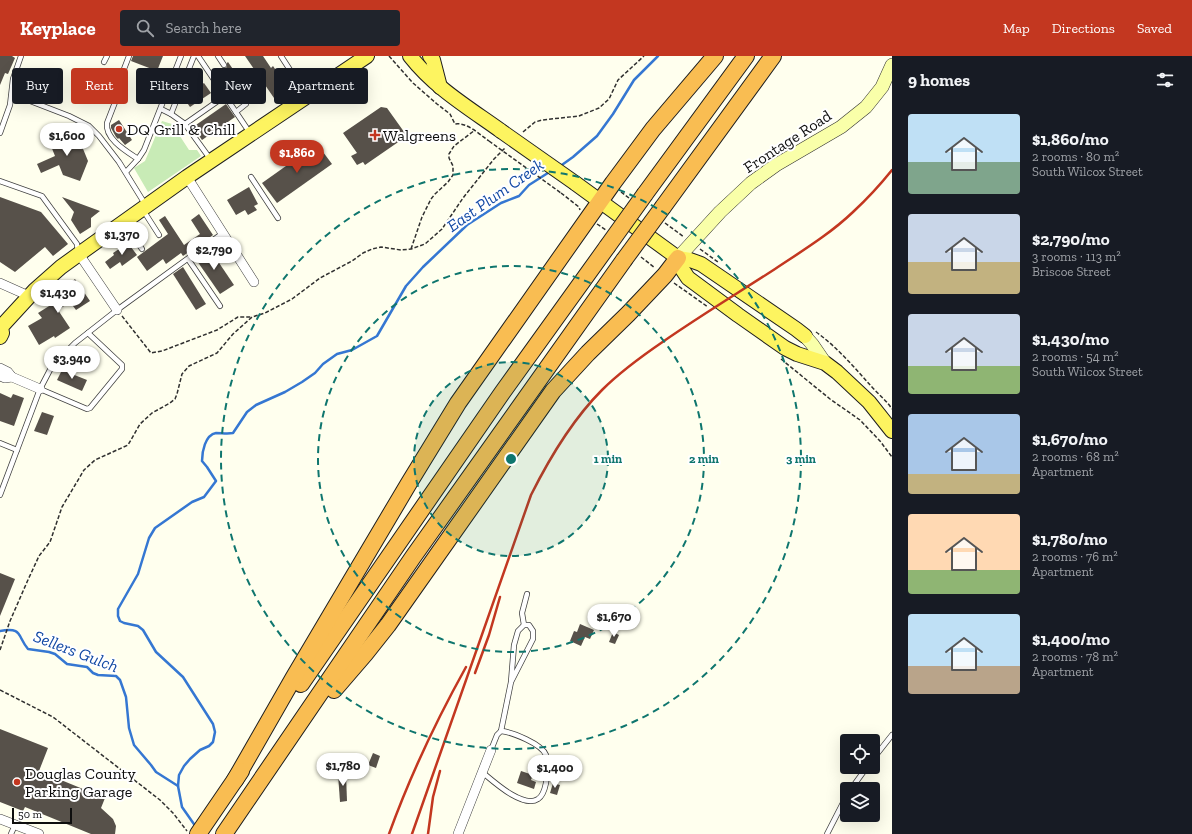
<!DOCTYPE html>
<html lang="en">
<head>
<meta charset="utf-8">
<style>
  :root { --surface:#171b24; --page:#20242c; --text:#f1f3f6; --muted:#9ea1a6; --accent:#c33720 }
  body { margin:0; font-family:"Zilla Slab",serif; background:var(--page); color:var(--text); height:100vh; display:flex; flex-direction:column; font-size:15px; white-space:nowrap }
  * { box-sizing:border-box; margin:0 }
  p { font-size:13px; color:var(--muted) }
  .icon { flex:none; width:22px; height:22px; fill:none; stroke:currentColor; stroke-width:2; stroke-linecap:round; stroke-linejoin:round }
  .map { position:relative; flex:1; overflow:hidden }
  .panel { display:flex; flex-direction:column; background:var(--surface); width:300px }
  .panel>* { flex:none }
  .banner { position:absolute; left:12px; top:12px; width:380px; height:36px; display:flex; gap:8px }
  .fabs { position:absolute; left:840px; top:678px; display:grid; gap:8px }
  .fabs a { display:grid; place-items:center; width:40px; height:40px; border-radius:4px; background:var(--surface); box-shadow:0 4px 16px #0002; font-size:20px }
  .scale { position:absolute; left:12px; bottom:10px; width:60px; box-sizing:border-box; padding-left:4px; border:2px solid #0e0e0e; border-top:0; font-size:11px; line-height:14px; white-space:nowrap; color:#0e0e0e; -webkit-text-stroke:3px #fff; paint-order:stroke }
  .price { position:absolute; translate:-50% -34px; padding:0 9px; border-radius:14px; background:#fff; color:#222; font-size:13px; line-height:26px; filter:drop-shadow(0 1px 2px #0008) }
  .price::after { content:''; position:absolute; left:50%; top:24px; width:12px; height:9px; margin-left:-6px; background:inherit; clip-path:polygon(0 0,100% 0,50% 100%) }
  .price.selected { background:var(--accent); color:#fff }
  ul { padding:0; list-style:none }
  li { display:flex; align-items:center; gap:12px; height:100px; padding:0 16px }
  li span { display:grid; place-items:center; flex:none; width:112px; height:80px; border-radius:4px; color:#555 }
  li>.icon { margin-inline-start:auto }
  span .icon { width:48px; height:48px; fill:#fffc; stroke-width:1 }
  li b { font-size:17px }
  h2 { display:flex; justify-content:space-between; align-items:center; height:48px; padding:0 16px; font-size:17px }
  .chip { padding:0 14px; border-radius:4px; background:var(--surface); box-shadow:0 4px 16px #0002; font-size:14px; line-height:36px }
  .chip.selected { background:var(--accent); color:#fff }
  header { display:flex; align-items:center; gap:24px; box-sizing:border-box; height:56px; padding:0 20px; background:var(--accent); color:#fff }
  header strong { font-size:19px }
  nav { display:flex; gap:22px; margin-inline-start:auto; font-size:14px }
  .search { width:280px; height:36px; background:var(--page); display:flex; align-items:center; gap:10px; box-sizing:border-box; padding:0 14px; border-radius:4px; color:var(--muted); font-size:15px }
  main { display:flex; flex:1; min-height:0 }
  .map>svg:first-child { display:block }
</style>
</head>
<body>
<header>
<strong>Keyplace</strong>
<div class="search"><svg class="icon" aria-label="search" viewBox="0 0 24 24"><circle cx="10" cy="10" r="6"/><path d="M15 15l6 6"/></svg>Search here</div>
<nav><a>Map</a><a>Directions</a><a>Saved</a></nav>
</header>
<main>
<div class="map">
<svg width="892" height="778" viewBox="0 0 892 778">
  <rect width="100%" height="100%" fill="#ffe"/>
  <!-- green -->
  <path fill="#c8ebb6" d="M162,65L172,68L189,94H197L201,100L148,136L134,112L145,105Z"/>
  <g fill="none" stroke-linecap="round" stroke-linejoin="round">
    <!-- stream -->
    <g stroke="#3577d2" stroke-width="2.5">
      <path d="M559,111L573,101L597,80L613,58L634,24L658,0"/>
      <path d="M0,575C23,571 17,580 28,593L49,596L55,598L67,608L87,611L93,617L98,619L116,620L120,624L126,641L129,672L134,689L151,709L156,716L178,730"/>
      <path d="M196,771L182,751L178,730L179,719L184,710L190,703L200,694L209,690L213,686L215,676L213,668L183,621L156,596L143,574L138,570L124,567L120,565L118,560V553L138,518L149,482L155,472L192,446L204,441L216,425L207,411L202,405C202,396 205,379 216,377C222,377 227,378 233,377L247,356L256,349L285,336L302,326L315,317L323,308L337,298L352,294L377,280L406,230L423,211L467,169L501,147L519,140L529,129L551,115"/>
    </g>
  </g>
  <!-- building -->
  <g fill="#57514a">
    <path d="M0,0H12L15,2L8,18L5,17L0,29Z"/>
    <path d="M133,0H163L157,15L131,5Z"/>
    <path d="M245,0H263L271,12L273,10L288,32L274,42Z"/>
    <path d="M228,6L237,19L232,17L229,22L223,13L227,11V7Z"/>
    <path d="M204,27L211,37L190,51L183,41Z"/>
    <path d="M226,48L235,61L202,84L193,71Z"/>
    <path d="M381,51L387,52L407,80L365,109L363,106L357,109L351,100L357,97L343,77Z"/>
    <path d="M119,64L132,84L125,89L119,82L118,83L116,81L111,72V69Z"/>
    <path d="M58,75L79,83L88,105L80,125L63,119L59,109L41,117L37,108L55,100L51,90Z"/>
    <path d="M317,88L332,108L277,147L262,127Z"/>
    <path d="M249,131L258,148L254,150L257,154L248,159L245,154L236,159L227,144Z"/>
    <path d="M0,141L41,156L68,188L53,200L45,191L15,216L0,206Z"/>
    <path d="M62,141L100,155L91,162V171L80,178L71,164L74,156Z"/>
    <path d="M199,158L213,179L183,200L181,197L166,208L163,203L147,215L137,201L168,178L159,164L165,160L184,189L200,178L191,164Z"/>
    <path d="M128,187L137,199L122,210L120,206L110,213L105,206L114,199L113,197Z"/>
    <path d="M209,192L234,229L220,238L195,202Z"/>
    <path d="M183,211L206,248L196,254L173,218Z"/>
    <path d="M75,223L90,245L76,254L70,246L58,254L70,272L55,282L54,280L39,289L28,270L42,262L38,257L65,240L61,233Z"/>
    <path d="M62,314L87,324L82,335L57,324Z"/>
    <path d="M0,337L11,342L13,338L24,342L14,370L0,365Z"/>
    <path d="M42,356L54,360L47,379L34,375Z"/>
    <path d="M0,517L15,523L0,560Z"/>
    <path d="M580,568L594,574L590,583L585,581L581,590L570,585L574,575L577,576Z"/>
    <path d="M613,576L619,579L615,588L609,586Z"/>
    <path d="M0,673L48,692L39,715L105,742L101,752L113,763L116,770L115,778H91L25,751L23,755L0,746Z"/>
    <path d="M373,697L380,700L376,712L368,709Z"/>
    <path d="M521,715L533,719L531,724L536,726L534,733L517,727Z"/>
    <path d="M338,718H346L347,745L340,746Z"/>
    <path d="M553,727L560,729L557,739L550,737Z"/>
  </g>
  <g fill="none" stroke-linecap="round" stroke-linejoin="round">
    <!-- lane casing -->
    <g stroke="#414141" stroke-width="6">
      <g id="lane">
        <path d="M198,0L250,77"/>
        <path d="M218,0L224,9"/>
        <path d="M281,0L301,31L302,41"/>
        <path d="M104,6L107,0"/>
        <path d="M124,13L129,0"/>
        <path d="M233,21C239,29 248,37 246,48L236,56"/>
        <path d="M119,36L107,67C105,83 126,95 138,103"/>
        <path d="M12,38L69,60L89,70L99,80L119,106L145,148"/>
        <path d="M161,53L171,58L185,68L211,104"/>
        <path d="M171,58L194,0"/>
        <path d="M185,68L225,40"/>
        <path d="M0,77L10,49L13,23L21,0"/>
        <path d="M126,116L138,103L144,94L181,0"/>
        <path d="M251,121L278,162"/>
        <path d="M0,125L42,140L77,188L78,196"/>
        <path d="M143,154L159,179"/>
        <path d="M124,168L142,193"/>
        <path d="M188,203L220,250"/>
        <path d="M40,333L87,353L90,352L122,313V309L88,277"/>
        <path d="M0,387L17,394"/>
        <path d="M0,439L40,333L51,312L61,301L75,287L117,254L223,177"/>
        <path d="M524,569L522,557L527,538"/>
        <path d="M501,675L511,626L514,589L518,575L524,569H529L533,575V583L511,626"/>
        <path d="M873,703L892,679"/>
        <path d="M482,716C493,725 523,753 538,743C543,740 545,732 546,727C547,718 550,708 546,699C542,688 512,676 501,675L497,679L491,694"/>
        <path d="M851,733L867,711"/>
        <path d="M11,778L15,769"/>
        <path d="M827,778L847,739"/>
      </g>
    </g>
    <!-- street casing -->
    <g stroke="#414141" stroke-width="10">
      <g id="street">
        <path d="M187,121L254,226"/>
        <path d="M79,198L117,254"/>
        <path d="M0,227L29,240"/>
        <path d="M0,312L8,316L12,321"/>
        <path d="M0,320L5,322L12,321L40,333"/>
        <path d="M0,763L39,778"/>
        <path d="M458,778L491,694"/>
      </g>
    </g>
    <!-- secondary casing -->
    <g stroke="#303030" stroke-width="14">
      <g id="secondary">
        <path d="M678,202L720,156L751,127L776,109L841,71L866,51L882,31L892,9"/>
        <path d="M805,280L812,288L825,307"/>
      </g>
    </g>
    <!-- primary casing -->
    <g stroke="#1f1f1f" stroke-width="16">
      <g id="primary">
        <path d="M410,0C435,32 469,52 501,75"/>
        <path d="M430,0L433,4L440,31"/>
        <path d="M575,127L678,202L682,213L688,222L738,259L785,292L797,298L825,307L837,316L869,346L892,375"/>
        <path d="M678,202L690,204L701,208L796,273L805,280"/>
        <path d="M0,281L2,277L1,271L35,234L61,211L79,198L187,121L367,0"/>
      </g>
    </g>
    <!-- highway casing -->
    <g stroke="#1f1f1f" stroke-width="18">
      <g id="highway">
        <path d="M645,138L746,0"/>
        <path d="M663,151L773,0"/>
        <path d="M301,628L502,337L607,191"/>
        <path d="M334,634L365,598L388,569L553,335L588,297L628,258L665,219L678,202"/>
        <path d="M235,724L294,621L409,427L458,347L613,127L653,73L715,0"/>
        <path d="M198,778L241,715"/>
        <path d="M224,778L413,501L624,204"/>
      </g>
    </g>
    <!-- path -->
    <g stroke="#303030" stroke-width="1.5" stroke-dasharray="4 2" stroke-linecap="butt">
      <path d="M389,0L413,27L437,48L450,58L455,68C467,66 479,78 489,85"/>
      <path d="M523,76L535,66L542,64L579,60L599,52L609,43L618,24L644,0"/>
      <path d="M621,136L629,142"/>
      <path d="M561,137L579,151L580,154"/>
      <path d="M665,167L684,181"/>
      <path d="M597,168L606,174"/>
      <path d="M411,193L422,161L431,143L435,138L448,126L453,119V110L449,102V98L454,90L475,74"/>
      <path d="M700,193L718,206"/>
      <path d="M641,201L655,212"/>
      <path d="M674,227L708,251"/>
      <path d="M122,260L151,297L162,295L217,274L238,261H252"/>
      <path d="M816,276C836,290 854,311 871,330C878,338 886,344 892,353"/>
      <path d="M781,303L830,343L860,364L880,385L892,401"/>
      <path d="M0,594L10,565L27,526L39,500L50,486L62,451L84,414L95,404L128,389L140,368L152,357L170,347L175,343L177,338L182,318L189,310L217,297L233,278L252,261L265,257L292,243L320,222L352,205L363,197L372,193L381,191L401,194L411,193L425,188L442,173L463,142L494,103L505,92"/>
      <path d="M0,634L53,661L160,744L173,757L187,775"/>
    </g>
    <!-- lane -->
    <use href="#lane" stroke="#fff" stroke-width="4.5"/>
    <!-- street -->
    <use href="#street" stroke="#fff" stroke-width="9"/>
    <!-- secondary -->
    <use href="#secondary" stroke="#f9ffa9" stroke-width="13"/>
    <!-- primary -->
    <use href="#primary" stroke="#fdf460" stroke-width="14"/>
    <!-- highway -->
    <use href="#highway" stroke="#f9bd52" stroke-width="16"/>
    <!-- rail -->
    <g stroke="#c33720" stroke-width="2.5">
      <path d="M475,617L489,579L500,541"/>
      <path d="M389,778C410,720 436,665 466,611"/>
      <path d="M412,778L531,439C550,401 572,364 602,334C620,316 642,300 664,285C700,260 738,237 775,213C802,195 830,178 853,156C867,143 880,129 892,114"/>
      <path d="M428,778L433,741L440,715"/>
    </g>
    <!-- primary-bridge casing -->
    <g stroke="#1f1f1f" stroke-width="16" stroke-linecap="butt">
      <path id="primary-bridge" d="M501,75L575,127"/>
    </g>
    <!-- highway-bridge casing -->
    <g stroke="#1f1f1f" stroke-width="18" stroke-linecap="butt">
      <g id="highway-bridge">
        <path d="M607,191L645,138"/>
        <path d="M624,204L663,151"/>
      </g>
    </g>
    <!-- path-bridge -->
    <path stroke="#303030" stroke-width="1.5" stroke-dasharray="4 2" stroke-linecap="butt" d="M489,85L561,137"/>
    <!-- primary-bridge -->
    <use href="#primary-bridge" stroke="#fdf460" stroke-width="14"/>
    <!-- highway-bridge -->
    <use href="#highway-bridge" stroke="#f9bd52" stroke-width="16"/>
  </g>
  <!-- distance rings -->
  <circle cx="511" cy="403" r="97" fill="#0f766e" fill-opacity=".12"/>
  <g fill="none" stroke="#0f766e" stroke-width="2" stroke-dasharray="7 5">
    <circle cx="511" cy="403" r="97"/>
    <circle cx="511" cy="403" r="193"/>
    <circle cx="511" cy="403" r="290"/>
  </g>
  <!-- markers -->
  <g fill="#c33720" stroke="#fff" stroke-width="1.5">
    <circle cx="119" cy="73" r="4"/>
    <path d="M373 73h4v4h4v4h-4v4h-4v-4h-4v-4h4z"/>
    <circle cx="17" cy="726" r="4"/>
  </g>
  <g text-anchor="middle" stroke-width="4" stroke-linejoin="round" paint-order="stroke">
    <!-- poi labels -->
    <g font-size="16" fill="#0e0e0e" stroke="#fff" text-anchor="start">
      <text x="127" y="79">DQ Grill &amp; Chill</text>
      <text x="383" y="85">Walgreens</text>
      <text x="25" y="723">Douglas County<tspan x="25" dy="18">Parking Garage</tspan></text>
    </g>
    <!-- street labels -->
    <g font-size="16" fill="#0e0e0e" stroke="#fff">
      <text transform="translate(787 85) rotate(-33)" y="6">Frontage Road</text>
    </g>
    <!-- water labels -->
    <g font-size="17" font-style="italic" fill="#1249a4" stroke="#fff">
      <text transform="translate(495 139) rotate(-35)" y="6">East Plum Creek</text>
      <text transform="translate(76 595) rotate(21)" y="6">Sellers Gulch</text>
    </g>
  </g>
  <circle cx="511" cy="403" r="6" fill="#0f766e" stroke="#fff" stroke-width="2"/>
  <g font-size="12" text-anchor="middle" font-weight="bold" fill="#0f766e" stroke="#fff" stroke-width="4" stroke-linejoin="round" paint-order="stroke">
    <text x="608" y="407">1 min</text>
    <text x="704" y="407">2 min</text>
    <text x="801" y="407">3 min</text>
  </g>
</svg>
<div class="fabs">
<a><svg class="icon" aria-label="locate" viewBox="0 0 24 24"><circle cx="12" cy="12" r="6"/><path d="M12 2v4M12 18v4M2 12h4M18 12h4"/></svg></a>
<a><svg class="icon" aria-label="layers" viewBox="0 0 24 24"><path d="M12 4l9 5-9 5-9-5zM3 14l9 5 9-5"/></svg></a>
</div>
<div class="scale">50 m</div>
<b class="price" style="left:67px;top:101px">$1,600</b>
<b class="price selected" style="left:297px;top:118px">$1,860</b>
<b class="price" style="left:122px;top:200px">$1,370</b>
<b class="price" style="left:214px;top:215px">$2,790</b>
<b class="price" style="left:58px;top:258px">$1,430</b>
<b class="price" style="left:72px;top:324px">$3,940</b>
<b class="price" style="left:614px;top:582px">$1,670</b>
<b class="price" style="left:343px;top:731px">$1,780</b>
<b class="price" style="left:555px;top:733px">$1,400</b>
<div class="banner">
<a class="chip">Buy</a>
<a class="chip selected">Rent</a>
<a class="chip">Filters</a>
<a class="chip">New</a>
<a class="chip">Apartment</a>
</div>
</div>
<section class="panel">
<h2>9 homes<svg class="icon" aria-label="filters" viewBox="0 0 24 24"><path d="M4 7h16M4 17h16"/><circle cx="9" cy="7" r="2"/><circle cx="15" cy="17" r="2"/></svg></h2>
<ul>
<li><span style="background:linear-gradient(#bfe0f5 60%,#7fa58c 0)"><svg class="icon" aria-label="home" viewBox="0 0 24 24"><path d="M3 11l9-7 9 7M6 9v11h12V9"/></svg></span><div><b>$1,860/mo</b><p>2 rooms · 80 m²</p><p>South Wilcox Street</p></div></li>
<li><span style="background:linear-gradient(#c9d6e8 60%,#c2b280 0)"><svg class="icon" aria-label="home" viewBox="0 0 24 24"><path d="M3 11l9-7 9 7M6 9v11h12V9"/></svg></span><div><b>$2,790/mo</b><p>3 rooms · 113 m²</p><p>Briscoe Street</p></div></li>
<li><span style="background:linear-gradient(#c9d6e8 65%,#8fb573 0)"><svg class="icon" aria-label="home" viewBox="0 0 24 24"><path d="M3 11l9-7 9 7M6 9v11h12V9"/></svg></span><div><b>$1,430/mo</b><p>2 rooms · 54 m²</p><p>South Wilcox Street</p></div></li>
<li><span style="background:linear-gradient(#a9c7e8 75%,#c2b280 0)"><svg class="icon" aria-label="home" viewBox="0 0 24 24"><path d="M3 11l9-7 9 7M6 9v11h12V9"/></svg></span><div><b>$1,670/mo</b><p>2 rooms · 68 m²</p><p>Apartment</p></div></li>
<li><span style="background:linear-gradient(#ffd9b3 70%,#8fb573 0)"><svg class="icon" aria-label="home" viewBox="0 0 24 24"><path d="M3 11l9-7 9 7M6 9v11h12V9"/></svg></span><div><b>$1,780/mo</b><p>2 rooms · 76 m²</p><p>Apartment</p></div></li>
<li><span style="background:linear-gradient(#bfe0f5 65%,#b9a48a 0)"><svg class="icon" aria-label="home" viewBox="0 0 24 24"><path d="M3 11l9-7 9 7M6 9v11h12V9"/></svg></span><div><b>$1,400/mo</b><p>2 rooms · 78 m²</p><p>Apartment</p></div></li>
</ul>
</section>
</main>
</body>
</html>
